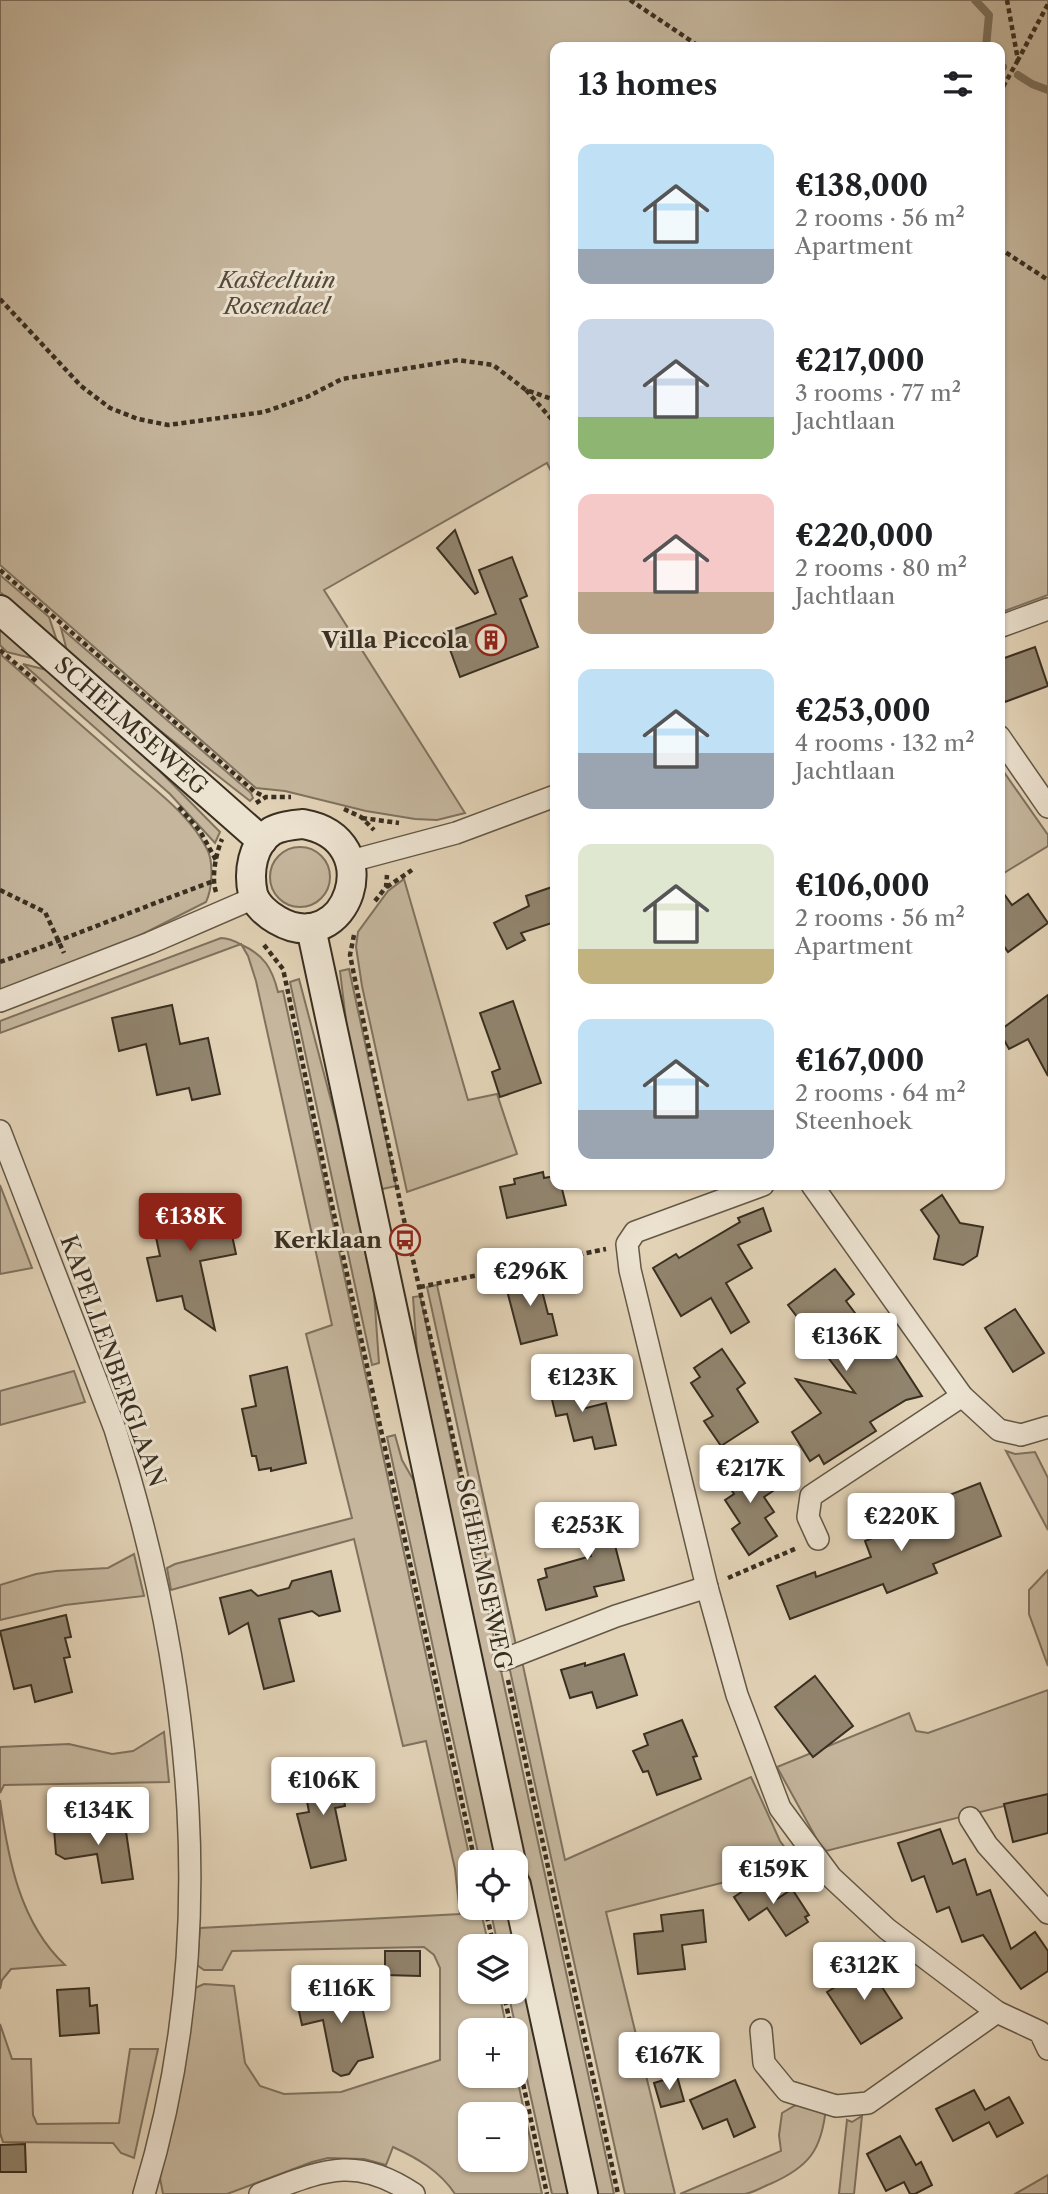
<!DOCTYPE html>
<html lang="en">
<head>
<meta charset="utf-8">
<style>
  :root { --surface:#fff; --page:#f2f2f2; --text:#202124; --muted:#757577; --accent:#8f2418 }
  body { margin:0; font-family:"Libre Caslon Text",serif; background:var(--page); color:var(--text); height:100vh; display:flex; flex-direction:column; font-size:26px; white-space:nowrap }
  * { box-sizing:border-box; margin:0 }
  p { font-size:23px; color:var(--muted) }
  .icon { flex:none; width:38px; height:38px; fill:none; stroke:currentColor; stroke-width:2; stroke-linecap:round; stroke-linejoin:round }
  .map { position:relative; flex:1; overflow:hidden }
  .details { position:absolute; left:550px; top:42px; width:455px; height:1148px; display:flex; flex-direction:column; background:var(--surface); border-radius:14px; box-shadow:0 2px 5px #0004 }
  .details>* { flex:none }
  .fabs { position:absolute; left:458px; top:1850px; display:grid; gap:14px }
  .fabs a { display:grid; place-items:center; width:70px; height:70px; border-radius:14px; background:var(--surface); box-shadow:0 2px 5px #0004; font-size:35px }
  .price { position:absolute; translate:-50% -60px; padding:0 16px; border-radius:7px; background:#fff; color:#222; font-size:23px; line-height:46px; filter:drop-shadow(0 2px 4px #0008) }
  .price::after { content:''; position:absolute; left:50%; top:42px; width:21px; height:16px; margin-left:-10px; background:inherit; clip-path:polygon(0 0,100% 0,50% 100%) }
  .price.current { background:var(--accent); color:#fff }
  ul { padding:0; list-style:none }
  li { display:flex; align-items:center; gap:21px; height:175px; padding:0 28px }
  li span { display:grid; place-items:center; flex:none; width:196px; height:140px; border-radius:14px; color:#555 }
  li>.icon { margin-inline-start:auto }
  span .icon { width:84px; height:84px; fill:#fffc; stroke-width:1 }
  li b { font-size:30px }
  h2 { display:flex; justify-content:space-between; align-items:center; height:84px; padding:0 28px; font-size:30px }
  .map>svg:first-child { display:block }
</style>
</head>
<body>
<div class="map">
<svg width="1048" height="2194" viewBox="0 0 1048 2194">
  <rect width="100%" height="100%" fill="#e2d2b6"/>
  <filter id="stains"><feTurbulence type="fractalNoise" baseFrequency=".00286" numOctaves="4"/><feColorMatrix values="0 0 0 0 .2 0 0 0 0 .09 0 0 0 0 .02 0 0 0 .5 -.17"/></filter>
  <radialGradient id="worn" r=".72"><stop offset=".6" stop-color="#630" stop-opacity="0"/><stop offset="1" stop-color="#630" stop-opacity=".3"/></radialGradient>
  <!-- green -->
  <g fill="#c5b69d" stroke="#7f725f" stroke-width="2" fill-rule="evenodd">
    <path d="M0,0H1048V595L999,613V47H555V479L547,463L324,590L465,813L437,820L415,819L366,811L285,791L256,788L0,565Z"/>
    <path d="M0,575L49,617L57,641L0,592Z"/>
    <path d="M0,628L33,656L31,658L7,652L0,645Z"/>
    <path d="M61,628L251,793L253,798L250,801L144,718L67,651Z"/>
    <path d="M0,654C41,690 81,725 122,761C151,787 189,813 207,849C214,862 212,890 206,902L121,945L0,991Z"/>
    <path d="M23,664L47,670L132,743L220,832L215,843L170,794Z"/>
    <path d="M999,765L1048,835V846L999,876Z"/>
    <circle cx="300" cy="877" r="30"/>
    <path d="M404,879L468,1100L497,1094L517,1154L407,1192L362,986L356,947L358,932L388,891Z"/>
    <path d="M221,938C228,938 235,941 242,945C264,955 272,968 278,992L283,991L471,1864V1908H480L489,1946H471V1992H499L507,2030H471V2076H516V2073L542,2194H455C440,2171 417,2158 393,2147L386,2165L364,2159L328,2158L312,2162L227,2194H163L160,2178L185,2059L195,1988L204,1984L234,1986L245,2063L260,2086L284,2094L341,2092L440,2060V1968L434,1955L424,1947L232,1951L222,1970H204L197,1965L200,1928L460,1914L455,1869L426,1741L403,1746L354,1539L171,1590L167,1568L175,1564L352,1518L306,1334L332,1325L256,981L248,956L241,944L0,1033V1021ZM471,2114H516V2160H471Z"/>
    <path d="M349,969L396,1186L382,1189L377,1180L348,1037L340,971Z"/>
    <path d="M299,979L337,1123L374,1293L379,1363L372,1365L290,982Z"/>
    <path d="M0,1185L32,1268L0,1274Z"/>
    <path d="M437,1285L517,1650L507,1653L427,1287Z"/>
    <path d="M420,1296L614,2194H597L418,1366L413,1297Z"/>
    <path d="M74,1371L85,1402L0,1425V1391Z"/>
    <path d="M395,1435L402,1460L414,1481L498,1862H480L387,1437Z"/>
    <path d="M1006,1451L1015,1454L1035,1452L1048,1478V1530Z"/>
    <path d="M134,1554L144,1596L65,1605L0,1620V1585L36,1574L56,1571L108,1568Z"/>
    <path d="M1048,1570V1666L1029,1614V1590Z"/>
    <path d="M522,1661L565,1860L751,1777L780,1841L797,1864L606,1912L675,2194H625L509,1666Z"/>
    <path d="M1048,1690V1795L826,1851L820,1845L777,1767L909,1713L916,1731L928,1733Z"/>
    <path d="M164,1732L169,1782L4,1785L0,1793V1747L69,1744L112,1754L133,1751Z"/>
    <path d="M0,1800C8,1859 20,1923 65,1965L11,1969L2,1980L0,1989Z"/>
    <path d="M490,1908H508L516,1946H498Z"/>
    <path d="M516,1947L570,2194H552L508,1992H516Z"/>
    <path d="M0,2024L12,2059H31L33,2115L37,2124L119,2123L130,2049H158L134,2158L121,2153L113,2143L3,2142L0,2133Z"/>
    <path d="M814,2099L826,2107C822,2150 809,2167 770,2184C762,2187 753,2193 745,2194C724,2194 701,2194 680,2194L781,2151L779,2135L782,2113L794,2106Z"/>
    <path d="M862,2116L854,2194H839L847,2120L852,2122Z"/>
    <path d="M1048,2175V2194H1015Z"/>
  </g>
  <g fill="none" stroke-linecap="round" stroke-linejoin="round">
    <!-- stream -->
    <g stroke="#7c705c" stroke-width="8">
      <path d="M975,0L989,15L986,47"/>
      <path d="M999,64L1003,67"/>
      <path d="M1018,75L1032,84L1048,90"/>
    </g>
  </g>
  <!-- building -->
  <g fill="#91846e" stroke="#392f21" stroke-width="2">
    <path d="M455,530L478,592L475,594L437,548Z"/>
    <path d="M512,557L527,596L520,599L538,647L460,677L444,633L496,614L479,570Z"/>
    <path d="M1035,647L1048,686L1005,702L999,687V660Z"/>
    <path d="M555,886V922L521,933L525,940L507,949L494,923L529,906L526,896Z"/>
    <path d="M999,887L1012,905L1028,894L1048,923L1008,952L999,939Z"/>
    <path d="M1048,995V1076L1028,1039L1009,1049L999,1031Z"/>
    <path d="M513,1001L541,1083L500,1097L492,1072L500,1069L480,1013Z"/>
    <path d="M172,1005L180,1044L208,1038L220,1094L192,1100L189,1088L157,1095L146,1044L119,1051L112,1018Z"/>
    <path d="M543,1172L544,1178L555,1176V1185H561L566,1205L507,1218L500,1187L515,1184L514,1179Z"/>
    <path d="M942,1195L960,1223L983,1227L977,1256L963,1265L934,1259L939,1236L921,1210Z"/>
    <path d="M224,1198L236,1254L200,1261L215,1330L185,1309L182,1296L157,1301L147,1258L160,1256L151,1214Z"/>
    <path d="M763,1208L771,1231L738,1245L752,1268L726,1283L749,1322L731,1333L711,1298L681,1316L653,1268L676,1254L679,1258L740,1222L738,1218Z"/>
    <path d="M835,1269L854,1294L846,1301L888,1357L894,1353L922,1396L906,1400L870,1422L876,1431L824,1464L819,1455L810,1461L792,1432L821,1413L796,1379L855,1393L788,1305Z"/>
    <path d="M537,1271L548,1314H552L557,1335L521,1344L504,1279Z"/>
    <path d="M1015,1309L1044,1353L1013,1372L985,1328Z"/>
    <path d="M722,1349L745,1383L737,1389L758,1422L721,1446L704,1421L713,1416L691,1383L700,1377L694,1368Z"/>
    <path d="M287,1367L306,1463L271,1471V1468L259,1470L256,1456H252L242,1409L256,1406L250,1376Z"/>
    <path d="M575,1377L582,1409L606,1403L616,1445L595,1449L592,1437L574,1441L567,1414L556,1416L548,1383Z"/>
    <path d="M750,1457L773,1491L764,1497L774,1512L765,1518L777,1536L749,1555L732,1529L740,1523L725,1500L734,1494L722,1475Z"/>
    <path d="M980,1483L1001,1536L933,1564L937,1573L887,1593L883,1584L790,1619L777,1586L815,1572L816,1577L871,1557L865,1541L937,1511L934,1501Z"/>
    <path d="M621,1505L628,1529L612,1534L624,1580L594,1587L597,1596L546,1610L538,1580L547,1577L545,1569L591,1556L580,1515Z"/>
    <path d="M331,1571L340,1611L319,1616L312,1611L279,1619L294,1681L264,1689L248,1623L229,1634L220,1598L251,1590L258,1596L289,1588L292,1581Z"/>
    <path d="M66,1615L71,1637L65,1638L70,1657L64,1658L72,1692L35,1702L31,1685L14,1689L0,1631Z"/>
    <path d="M624,1654L637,1695L597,1708L592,1692L570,1698L561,1670L585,1663V1666Z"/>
    <path d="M815,1676L853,1726L813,1757L775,1707Z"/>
    <path d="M682,1720L697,1756L693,1757L701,1779L657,1795L648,1771L643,1772L633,1751L648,1745L644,1734Z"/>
    <path d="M338,1765L345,1806L335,1808L346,1860L311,1868L297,1814L309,1812L302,1775Z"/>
    <path d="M1048,1794V1833L1013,1842L1004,1804Z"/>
    <path d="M124,1818L133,1879L102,1883L97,1854L65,1859L56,1854L54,1829Z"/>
    <path d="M940,1829L953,1864L965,1859L977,1895L990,1890L1011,1949L1035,1932L1048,1951V1971L1021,1989L983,1935L962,1942L949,1907L937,1912L924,1876L912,1881L898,1843Z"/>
    <path d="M763,1878L777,1899L792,1889L809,1915L805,1917L808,1922L786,1936L767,1908L749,1920L734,1897Z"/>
    <path d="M703,1910L706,1942L682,1945L685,1969L638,1974L634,1934L663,1931L661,1915Z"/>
    <path d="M385,1951H420V1976L385,1975Z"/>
    <path d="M862,1956L902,2018L861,2044L827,1992L850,1978L844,1968Z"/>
    <path d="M356,1979L373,2057L358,2061L349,2074L341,2076L333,2071L323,2020L302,2025L297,2002L333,1994L331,1984Z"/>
    <path d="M89,1988L90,2006L97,2005L99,2033L60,2036L57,1990Z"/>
    <path d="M677,2076L684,2101L661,2107L654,2083Z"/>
    <path d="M735,2080L755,2127L734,2137L727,2119L703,2129L690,2100Z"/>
    <path d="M974,2090L985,2110L1009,2097L1023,2123L997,2137L989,2122L953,2141L936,2109Z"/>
    <path d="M900,2136L916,2165L921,2162L932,2185L915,2194H910L904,2182L886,2191L867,2154Z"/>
    <path d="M25,2144L26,2172H0V2145Z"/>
  </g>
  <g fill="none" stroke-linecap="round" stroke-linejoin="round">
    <!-- street casing -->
    <g stroke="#635846" stroke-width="24">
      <g id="street">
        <path d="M999,627L1048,609"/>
        <path d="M999,736L1048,807"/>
        <path d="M351,861L456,833L555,796"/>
        <path d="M0,1001L150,943L254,898"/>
        <path d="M0,1131L115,1429C194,1677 221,1942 144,2194"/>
        <path d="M763,1185L635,1232L627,1244L630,1270L707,1587L737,1695L780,1808L831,1877L887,1929L997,2012L1040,2032L1048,2049"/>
        <path d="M812,1185L962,1396L999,1430L1021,1435L1048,1427"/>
        <path d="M818,1539L808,1517L811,1496L962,1396"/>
        <path d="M503,1660L616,1616L707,1587"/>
        <path d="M970,1818L987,1845L1048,1913"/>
        <path d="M761,2030L764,2063L787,2091L836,2106L868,2103L997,2012"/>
        <path d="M260,2194C322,2171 354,2154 414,2194"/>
      </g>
    </g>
    <!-- secondary casing -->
    <g stroke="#392f21" stroke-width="32">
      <g id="secondary">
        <path id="s1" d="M0,610L262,841"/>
        <path d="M303,824C390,839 347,961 277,920C268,915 256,905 253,894C248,872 252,844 272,831C281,826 293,825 303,824Z"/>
        <path d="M311,928L511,1862"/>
        <path d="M516,1885L583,2194"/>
      </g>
    </g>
    <!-- path -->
    <g stroke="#392f21" stroke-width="4.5" stroke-dasharray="5 3.5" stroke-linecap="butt">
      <path d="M630,0L700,47"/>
      <path d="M1007,0L1018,60L1048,4"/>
      <path d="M999,94L1018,60"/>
      <path d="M999,248L1048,280"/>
      <path d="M0,299L81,386L110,408L138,419L168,425L264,412L307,397L342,379L458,360L493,365L526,390L555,400"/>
      <path d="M526,390L555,423"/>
      <path d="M0,570L255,792L265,797"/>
      <path d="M0,650L36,681"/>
      <path d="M256,803L266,797H291"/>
      <path d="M179,807L200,831L216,860"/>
      <path d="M344,809L361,817L374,830"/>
      <path d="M362,818L399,823"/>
      <path d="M387,887L412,870"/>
      <path d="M0,890L45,912L64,953"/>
      <path d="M216,892C211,878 216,853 222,839"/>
      <path d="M375,901L386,887L387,875"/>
      <path d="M354,935L350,955L400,1202L498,1638"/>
      <path d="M264,945L283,969L288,992L327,1182L475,1862"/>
      <path d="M0,962C72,937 142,907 214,881"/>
      <path d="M420,1287L606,1249"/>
      <path d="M728,1578L797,1548"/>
      <path d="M508,1680L618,2194"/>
      <path d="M485,1908L494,1946"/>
      <path d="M503,1992L512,2030"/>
      <path d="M516,2051L547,2194"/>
    </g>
    <!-- street -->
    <use href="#street" stroke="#ece2d0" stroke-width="21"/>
    <!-- secondary -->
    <use href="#secondary" stroke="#ece2d0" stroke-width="28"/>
  </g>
  <!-- icons -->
  <defs>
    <g id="building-ring" transform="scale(1.575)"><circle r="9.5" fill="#ece2d0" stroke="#8f2418" stroke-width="1.5"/><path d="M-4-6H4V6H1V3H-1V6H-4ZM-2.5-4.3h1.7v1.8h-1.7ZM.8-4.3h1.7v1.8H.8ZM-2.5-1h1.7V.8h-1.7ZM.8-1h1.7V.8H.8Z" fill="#8f2418"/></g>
    <g id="bus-ring" transform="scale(1.575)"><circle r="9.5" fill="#ece2d0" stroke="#8f2418" stroke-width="1.5"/><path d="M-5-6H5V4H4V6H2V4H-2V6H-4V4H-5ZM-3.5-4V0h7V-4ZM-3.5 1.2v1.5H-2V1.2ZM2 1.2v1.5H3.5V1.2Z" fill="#8f2418"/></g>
  </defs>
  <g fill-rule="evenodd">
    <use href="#building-ring" x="491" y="640"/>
    <use href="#bus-ring" x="405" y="1240"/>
  </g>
  <g text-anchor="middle" stroke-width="6" stroke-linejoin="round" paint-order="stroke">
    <!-- park labels -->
    <g font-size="23" font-style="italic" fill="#554a3a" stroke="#ece2d0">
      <text x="277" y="288">Kasteeltuin<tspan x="277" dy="26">Rosendael</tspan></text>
    </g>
    <!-- poi labels -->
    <g font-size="23" font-weight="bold" fill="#392f21" stroke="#ece2d0" text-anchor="end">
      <text x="468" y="648">Villa Piccola</text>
      <text x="382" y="1248">Kerklaan</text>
    </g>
    <!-- street labels -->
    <g font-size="23" fill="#392f21" stroke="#ece2d0">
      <text dy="8" stroke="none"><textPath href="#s1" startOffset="175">SCHELMSEWEG</textPath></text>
      <text transform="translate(113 1361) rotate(70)" y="8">KAPELLENBERGLAAN</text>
      <text transform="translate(484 1574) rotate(78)" y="8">SCHELMSEWEG</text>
    </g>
  </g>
  <rect width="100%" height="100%" filter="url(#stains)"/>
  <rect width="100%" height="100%" fill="url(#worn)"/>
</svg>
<div class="fabs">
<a><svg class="icon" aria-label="locate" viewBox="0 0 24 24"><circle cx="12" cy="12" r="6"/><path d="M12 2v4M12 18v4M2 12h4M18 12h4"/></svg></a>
<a><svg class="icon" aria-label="layers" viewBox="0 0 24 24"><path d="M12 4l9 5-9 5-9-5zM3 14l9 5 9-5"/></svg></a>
<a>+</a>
<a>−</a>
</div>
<b class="price current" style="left:190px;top:1253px">€138K</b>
<b class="price" style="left:530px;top:1308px">€296K</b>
<b class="price" style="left:846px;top:1373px">€136K</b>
<b class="price" style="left:582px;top:1414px">€123K</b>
<b class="price" style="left:750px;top:1505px">€217K</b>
<b class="price" style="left:901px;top:1553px">€220K</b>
<b class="price" style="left:587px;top:1562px">€253K</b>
<b class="price" style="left:323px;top:1817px">€106K</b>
<b class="price" style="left:98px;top:1847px">€134K</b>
<b class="price" style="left:773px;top:1906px">€159K</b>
<b class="price" style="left:864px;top:2002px">€312K</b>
<b class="price" style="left:341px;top:2025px">€116K</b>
<b class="price" style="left:669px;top:2092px">€167K</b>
<section class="details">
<h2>13 homes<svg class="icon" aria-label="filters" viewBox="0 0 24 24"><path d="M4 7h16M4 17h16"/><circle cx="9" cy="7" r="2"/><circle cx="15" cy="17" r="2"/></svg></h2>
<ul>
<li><span style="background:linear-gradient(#bfe0f5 75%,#9aa5b1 0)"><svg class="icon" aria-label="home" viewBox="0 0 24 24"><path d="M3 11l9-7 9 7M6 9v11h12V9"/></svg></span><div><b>€138,000</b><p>2 rooms · 56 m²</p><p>Apartment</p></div></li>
<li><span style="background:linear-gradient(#c9d6e8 70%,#8fb573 0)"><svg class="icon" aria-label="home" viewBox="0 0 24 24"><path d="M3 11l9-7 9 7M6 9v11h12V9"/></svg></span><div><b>€217,000</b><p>3 rooms · 77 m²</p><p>Jachtlaan</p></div></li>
<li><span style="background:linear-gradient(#f6c9c9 70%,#b9a48a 0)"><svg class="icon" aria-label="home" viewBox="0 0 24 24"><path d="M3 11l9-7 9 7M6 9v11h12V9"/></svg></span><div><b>€220,000</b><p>2 rooms · 80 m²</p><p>Jachtlaan</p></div></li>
<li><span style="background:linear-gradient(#bfe0f5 60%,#9aa5b1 0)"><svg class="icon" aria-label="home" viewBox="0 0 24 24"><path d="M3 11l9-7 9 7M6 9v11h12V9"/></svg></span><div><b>€253,000</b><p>4 rooms · 132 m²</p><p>Jachtlaan</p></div></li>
<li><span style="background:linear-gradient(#dfe7d0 75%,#c2b280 0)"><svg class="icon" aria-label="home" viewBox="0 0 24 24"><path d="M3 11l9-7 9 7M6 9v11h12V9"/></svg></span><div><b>€106,000</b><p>2 rooms · 56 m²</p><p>Apartment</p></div></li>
<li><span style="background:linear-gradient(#bfe0f5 65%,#9aa5b1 0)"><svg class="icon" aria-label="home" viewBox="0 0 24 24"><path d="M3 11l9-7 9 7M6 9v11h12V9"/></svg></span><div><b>€167,000</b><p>2 rooms · 64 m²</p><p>Steenhoek</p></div></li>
</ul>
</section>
</div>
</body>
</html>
